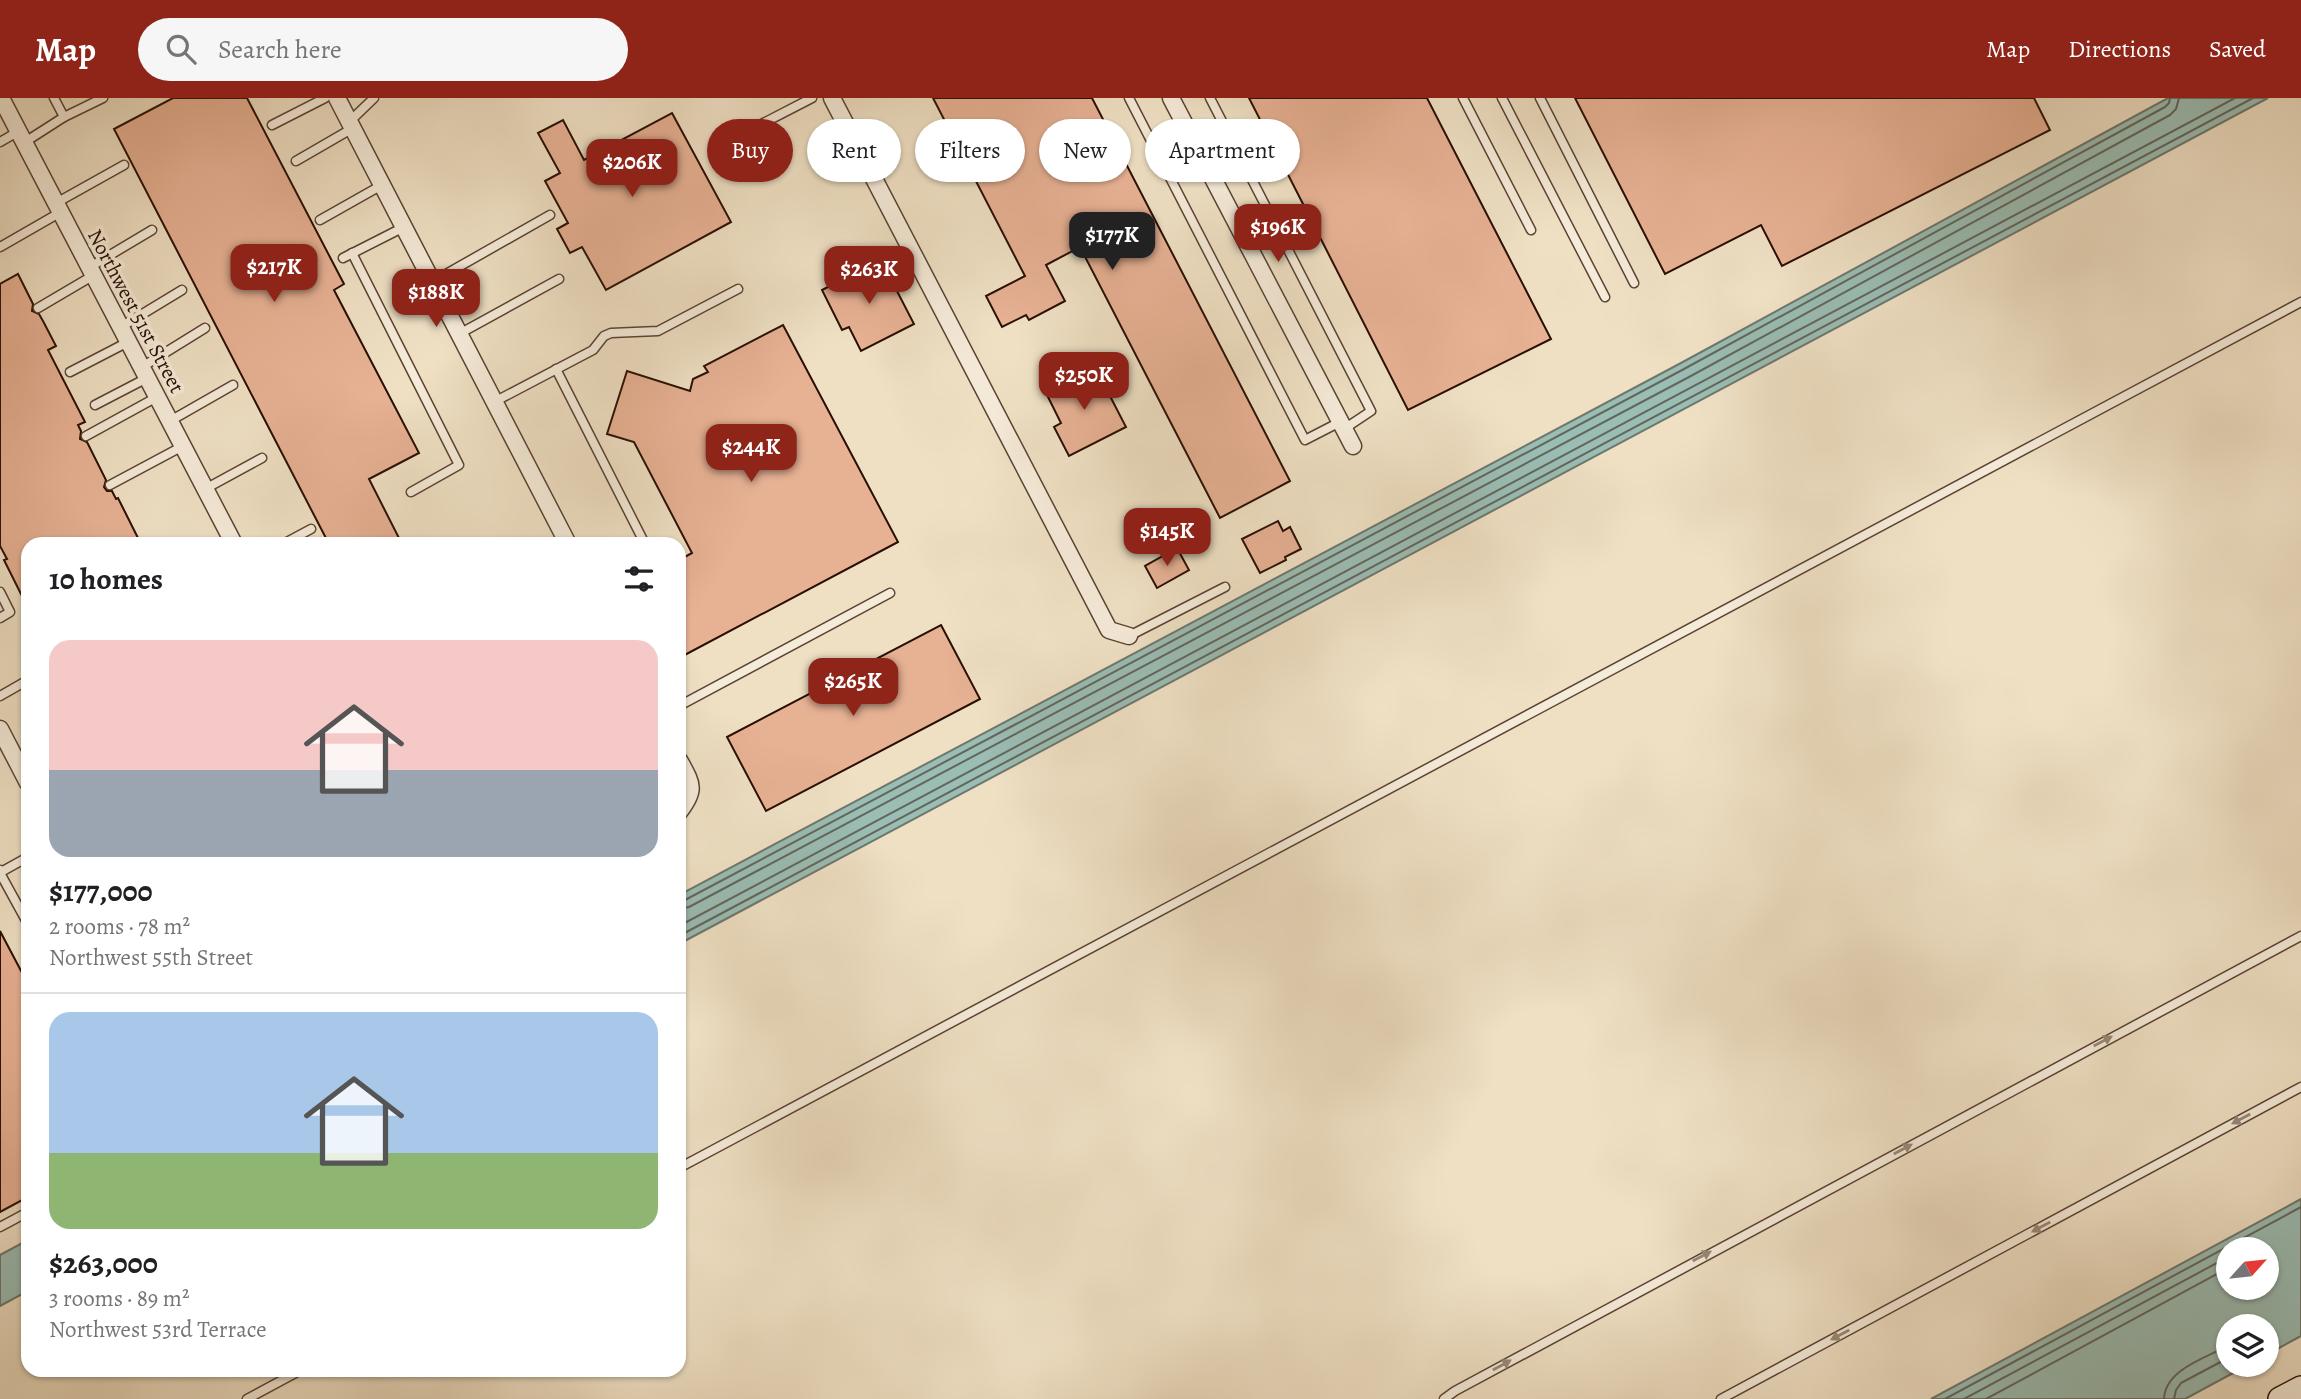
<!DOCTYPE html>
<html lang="en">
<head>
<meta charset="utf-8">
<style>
  :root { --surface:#fff; --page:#f6f6f6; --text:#202124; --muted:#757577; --line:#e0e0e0; --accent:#8f2418 }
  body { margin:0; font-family:Alegreya,serif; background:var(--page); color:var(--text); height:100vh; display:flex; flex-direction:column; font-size:26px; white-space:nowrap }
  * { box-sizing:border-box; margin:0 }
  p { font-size:23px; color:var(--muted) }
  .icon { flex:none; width:38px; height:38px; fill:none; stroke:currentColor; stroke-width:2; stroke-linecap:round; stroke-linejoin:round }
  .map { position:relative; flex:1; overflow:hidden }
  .details { position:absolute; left:21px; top:439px; width:665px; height:840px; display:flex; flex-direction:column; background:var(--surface); border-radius:21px; box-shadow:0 2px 5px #0004 }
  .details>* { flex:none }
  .guide { position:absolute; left:707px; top:21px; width:665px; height:63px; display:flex; gap:14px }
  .needle { width:46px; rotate:63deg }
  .buttons { position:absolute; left:2216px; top:1139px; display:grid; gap:14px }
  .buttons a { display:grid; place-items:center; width:63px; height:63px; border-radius:50%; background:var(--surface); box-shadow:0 2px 5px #0004; font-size:35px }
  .price { position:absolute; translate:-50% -60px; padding:0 16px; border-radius:14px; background:var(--accent); color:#fff; font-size:23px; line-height:46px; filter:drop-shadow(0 2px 4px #0008) }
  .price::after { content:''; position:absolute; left:50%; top:42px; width:21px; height:16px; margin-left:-10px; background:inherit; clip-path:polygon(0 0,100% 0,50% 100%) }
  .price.on { background:#222; color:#fff }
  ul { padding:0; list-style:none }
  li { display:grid; align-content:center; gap:14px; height:371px; padding:0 28px }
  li+li { border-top:2px solid var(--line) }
  li span { display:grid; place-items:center; height:217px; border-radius:21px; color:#555 }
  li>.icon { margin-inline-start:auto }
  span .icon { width:126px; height:126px; fill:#fffc; stroke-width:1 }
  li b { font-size:30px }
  h2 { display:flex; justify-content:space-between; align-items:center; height:84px; padding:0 28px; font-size:30px }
  .chip { padding:0 24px; border-radius:32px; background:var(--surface); box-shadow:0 2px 5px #0004; font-size:24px; line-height:63px }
  .chip.on { background:var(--accent); color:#fff }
  header { display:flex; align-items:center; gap:42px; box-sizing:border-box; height:98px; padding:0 35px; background:var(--accent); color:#fff }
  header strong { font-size:33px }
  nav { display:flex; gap:38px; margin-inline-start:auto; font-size:24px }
  .search { width:490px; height:63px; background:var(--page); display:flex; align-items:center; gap:18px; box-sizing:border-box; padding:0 24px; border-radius:38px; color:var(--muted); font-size:26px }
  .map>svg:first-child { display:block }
</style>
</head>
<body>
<header>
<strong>Map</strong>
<div class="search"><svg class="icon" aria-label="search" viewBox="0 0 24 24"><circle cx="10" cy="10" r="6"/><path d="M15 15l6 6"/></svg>Search here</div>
<nav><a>Map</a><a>Directions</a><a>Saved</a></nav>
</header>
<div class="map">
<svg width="2301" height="1301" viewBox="0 0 2301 1301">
  <rect width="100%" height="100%" fill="#efe0c4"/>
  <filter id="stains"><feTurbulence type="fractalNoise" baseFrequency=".00286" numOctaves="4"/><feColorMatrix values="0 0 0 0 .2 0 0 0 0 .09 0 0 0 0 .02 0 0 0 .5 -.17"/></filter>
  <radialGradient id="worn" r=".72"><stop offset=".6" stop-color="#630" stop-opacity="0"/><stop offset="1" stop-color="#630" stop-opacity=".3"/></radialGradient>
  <!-- water -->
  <g fill="#9abdb4" stroke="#6d776d" stroke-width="2" fill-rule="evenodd">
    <path d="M2168,0H2268L679,846V797L1681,265Z"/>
    <path d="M2301,1101V1238L2266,1257V1228H2228V1267H2248L2185,1301H1931ZM2228,1152H2266V1190H2228Z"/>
    <path d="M28,1142V1193L0,1208V1157Z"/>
  </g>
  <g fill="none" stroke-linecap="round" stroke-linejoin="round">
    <!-- shore -->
    <g stroke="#62665c" stroke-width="2">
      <path d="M679,803L685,802L1684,271L2165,9L2169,5L2170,0"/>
      <path d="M679,811L689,809L1689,279L2170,17L2176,11L2179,0"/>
      <path d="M679,828L2235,0"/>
      <path d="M679,838L2253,0"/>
      <path d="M1945,1301L2301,1109"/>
      <path d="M1964,1301L2228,1159"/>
      <path d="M1986,1301L2228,1170"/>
      <path d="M2164,1301C2165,1272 2205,1260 2228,1248"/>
      <path d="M2174,1301L2176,1292L2181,1285L2228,1260"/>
    </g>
  </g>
  <!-- building -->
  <g fill="#e7b194" stroke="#290f03" stroke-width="2">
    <path d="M173,0H247L344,186L334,192L419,355L369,381L402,446H329L114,31Z"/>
    <path d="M933,0H1092L1290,383L1220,420L1080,149L1046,167L1065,203L1029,222L1026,217L1002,229L986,198L1025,178Z"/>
    <path d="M1249,0H1427L1551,241L1408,312Z"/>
    <path d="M1575,0H2034L2050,32L1782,168L1761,127L1665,176Z"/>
    <path d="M672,15L731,124L606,192L582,149L570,155L557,131L568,125L545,83L560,75L538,35L563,22L584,62Z"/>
    <path d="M881,162L914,226L861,253L849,229L842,232L822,192Z"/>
    <path d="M18,176L33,206L32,213L39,216L43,223L56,248L48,252L85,324L78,327L81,333L80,341L87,344L106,382L104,389L107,393H112L116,401L118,400L141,446H28V510L4,462L7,461L0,448V186Z"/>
    <path d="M783,227L898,444L679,560V462L692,455L634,344L607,336L627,273L690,293L693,281L708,274L704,268Z"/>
    <path d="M1095,269L1126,329L1069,358L1054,329L1061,325L1046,295Z"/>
    <path d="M1278,423L1283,433L1290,429L1301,451L1285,459L1286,462L1260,475L1242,441Z"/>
    <path d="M1177,450L1189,472L1157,490L1145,468Z"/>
    <path d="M941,527L980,601L766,713L727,639Z"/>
    <path d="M0,833L28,886V1099L0,1114Z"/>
  </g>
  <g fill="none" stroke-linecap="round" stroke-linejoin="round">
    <!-- lane casing -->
    <g stroke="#5a4333" stroke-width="11">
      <g id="lane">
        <path d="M1129,0L1305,342L1340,324"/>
        <path d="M1210,0L1371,313L1344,331"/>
        <path d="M1463,0L1531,132"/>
        <path d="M1502,0L1605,199"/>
        <path d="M1540,0L1634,185"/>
        <path d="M64,19L103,0"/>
        <path d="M349,24L374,0"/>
        <path d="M272,27L325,0"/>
        <path d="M0,44L19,33"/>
        <path d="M25,44L64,19L54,0"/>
        <path d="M723,46L812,0"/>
        <path d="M296,63L353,30"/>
        <path d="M56,105L124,67"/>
        <path d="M320,122L382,87"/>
        <path d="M0,149L61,114"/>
        <path d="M352,155L459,367L411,394"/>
        <path d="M343,160L404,129"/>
        <path d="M90,169L152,132"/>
        <path d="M432,184L550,117"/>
        <path d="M38,210L94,177"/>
        <path d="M121,229L182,192"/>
        <path d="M459,236L559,181"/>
        <path d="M142,269L205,230"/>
        <path d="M556,271L645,446"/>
        <path d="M70,274L128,244"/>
        <path d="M494,304L593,252L604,238L611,235L658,233L738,191"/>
        <path d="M95,307L147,280"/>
        <path d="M170,323L233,287"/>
        <path d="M86,338L157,299"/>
        <path d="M110,387L183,348"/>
        <path d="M205,391L262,360"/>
        <path d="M283,446L311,431"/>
        <path d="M0,494L10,514L0,520"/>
        <path d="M1129,538L1225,489"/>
        <path d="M0,598L28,582"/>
        <path d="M679,608L890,495"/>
        <path d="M0,772L1,774L28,759"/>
        <path d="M0,775L28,826"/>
        <path d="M679,1070L2301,204"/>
        <path d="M0,1129L28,1114"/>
        <path d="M247,1301L301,1272"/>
        <path d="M1444,1301L1455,1293L2301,838"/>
        <path d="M1721,1301L2301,989"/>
      </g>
    </g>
    <!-- street casing -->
    <g stroke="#5a4333" stroke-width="19">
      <g id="street">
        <path d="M1,0L234,446"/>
        <path d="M337,0L568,446"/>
        <path d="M832,0L1109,532L1129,538"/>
        <path d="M1171,0L1353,348"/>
        <path d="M0,631L28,685"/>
        <path d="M679,662C692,686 697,691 679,714"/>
      </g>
    </g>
    <!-- secondary casing -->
    <g stroke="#290f03" stroke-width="26">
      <path id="secondary" d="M2280,1301L2301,1290"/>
    </g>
    <!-- lane -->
    <use href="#lane" stroke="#f5ebd9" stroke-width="8"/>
    <!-- street -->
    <use href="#street" stroke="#f5ebd9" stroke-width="16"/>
    <!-- secondary -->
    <use href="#secondary" stroke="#f5ebd9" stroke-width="23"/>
  </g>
  <!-- one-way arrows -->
  <defs><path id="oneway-solid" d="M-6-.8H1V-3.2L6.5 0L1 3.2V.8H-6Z" transform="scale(1.75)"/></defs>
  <g fill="#998879">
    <use href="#oneway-solid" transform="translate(2103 943) rotate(-28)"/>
    <use href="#oneway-solid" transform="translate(2241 1021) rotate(152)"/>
    <use href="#oneway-solid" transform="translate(1903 1051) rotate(-28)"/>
    <use href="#oneway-solid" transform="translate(2041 1129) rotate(152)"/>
    <use href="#oneway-solid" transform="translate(1702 1158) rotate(-28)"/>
    <use href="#oneway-solid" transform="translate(1840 1237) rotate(152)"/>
    <use href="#oneway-solid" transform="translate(1502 1267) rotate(-29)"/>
  </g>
  <g text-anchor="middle" stroke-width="7" stroke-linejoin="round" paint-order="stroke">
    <!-- street labels -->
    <g font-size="21" fill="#290f03" stroke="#f5ebd9">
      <text transform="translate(136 213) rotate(62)" y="7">Northwest 51st Street</text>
    </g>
  </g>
  <rect width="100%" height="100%" filter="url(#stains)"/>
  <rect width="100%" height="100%" fill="url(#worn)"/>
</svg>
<div class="buttons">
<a><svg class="needle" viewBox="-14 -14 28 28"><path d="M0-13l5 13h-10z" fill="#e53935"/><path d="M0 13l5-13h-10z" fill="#757577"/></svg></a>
<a><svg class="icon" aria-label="layers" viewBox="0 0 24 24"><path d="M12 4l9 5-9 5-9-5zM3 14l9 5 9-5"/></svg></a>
</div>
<b class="price" style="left:632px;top:101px">$206K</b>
<b class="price" style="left:1278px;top:166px">$196K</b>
<b class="price on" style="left:1112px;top:174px">$177K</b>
<b class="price" style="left:274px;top:206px">$217K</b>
<b class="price" style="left:869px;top:208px">$263K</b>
<b class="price" style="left:436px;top:231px">$188K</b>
<b class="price" style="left:1084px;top:314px">$250K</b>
<b class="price" style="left:751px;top:386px">$244K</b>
<b class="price" style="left:1167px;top:470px">$145K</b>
<b class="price" style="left:853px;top:620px">$265K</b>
<div class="guide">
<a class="chip on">Buy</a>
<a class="chip">Rent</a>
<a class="chip">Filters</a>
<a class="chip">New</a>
<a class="chip">Apartment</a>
</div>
<section class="details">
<h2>10 homes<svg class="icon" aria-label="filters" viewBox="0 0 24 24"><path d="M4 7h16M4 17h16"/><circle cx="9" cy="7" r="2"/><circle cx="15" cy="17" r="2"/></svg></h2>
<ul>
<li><span style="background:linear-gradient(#f6c9c9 60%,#9aa5b1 0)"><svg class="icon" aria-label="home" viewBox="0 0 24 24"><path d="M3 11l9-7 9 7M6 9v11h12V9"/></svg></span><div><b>$177,000</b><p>2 rooms · 78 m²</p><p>Northwest 55th Street</p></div></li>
<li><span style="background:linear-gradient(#a9c7e8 65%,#8fb573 0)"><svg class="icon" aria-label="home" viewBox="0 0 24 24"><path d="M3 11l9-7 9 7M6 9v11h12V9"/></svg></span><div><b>$263,000</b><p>3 rooms · 89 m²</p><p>Northwest 53rd Terrace</p></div></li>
</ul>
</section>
</div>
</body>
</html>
